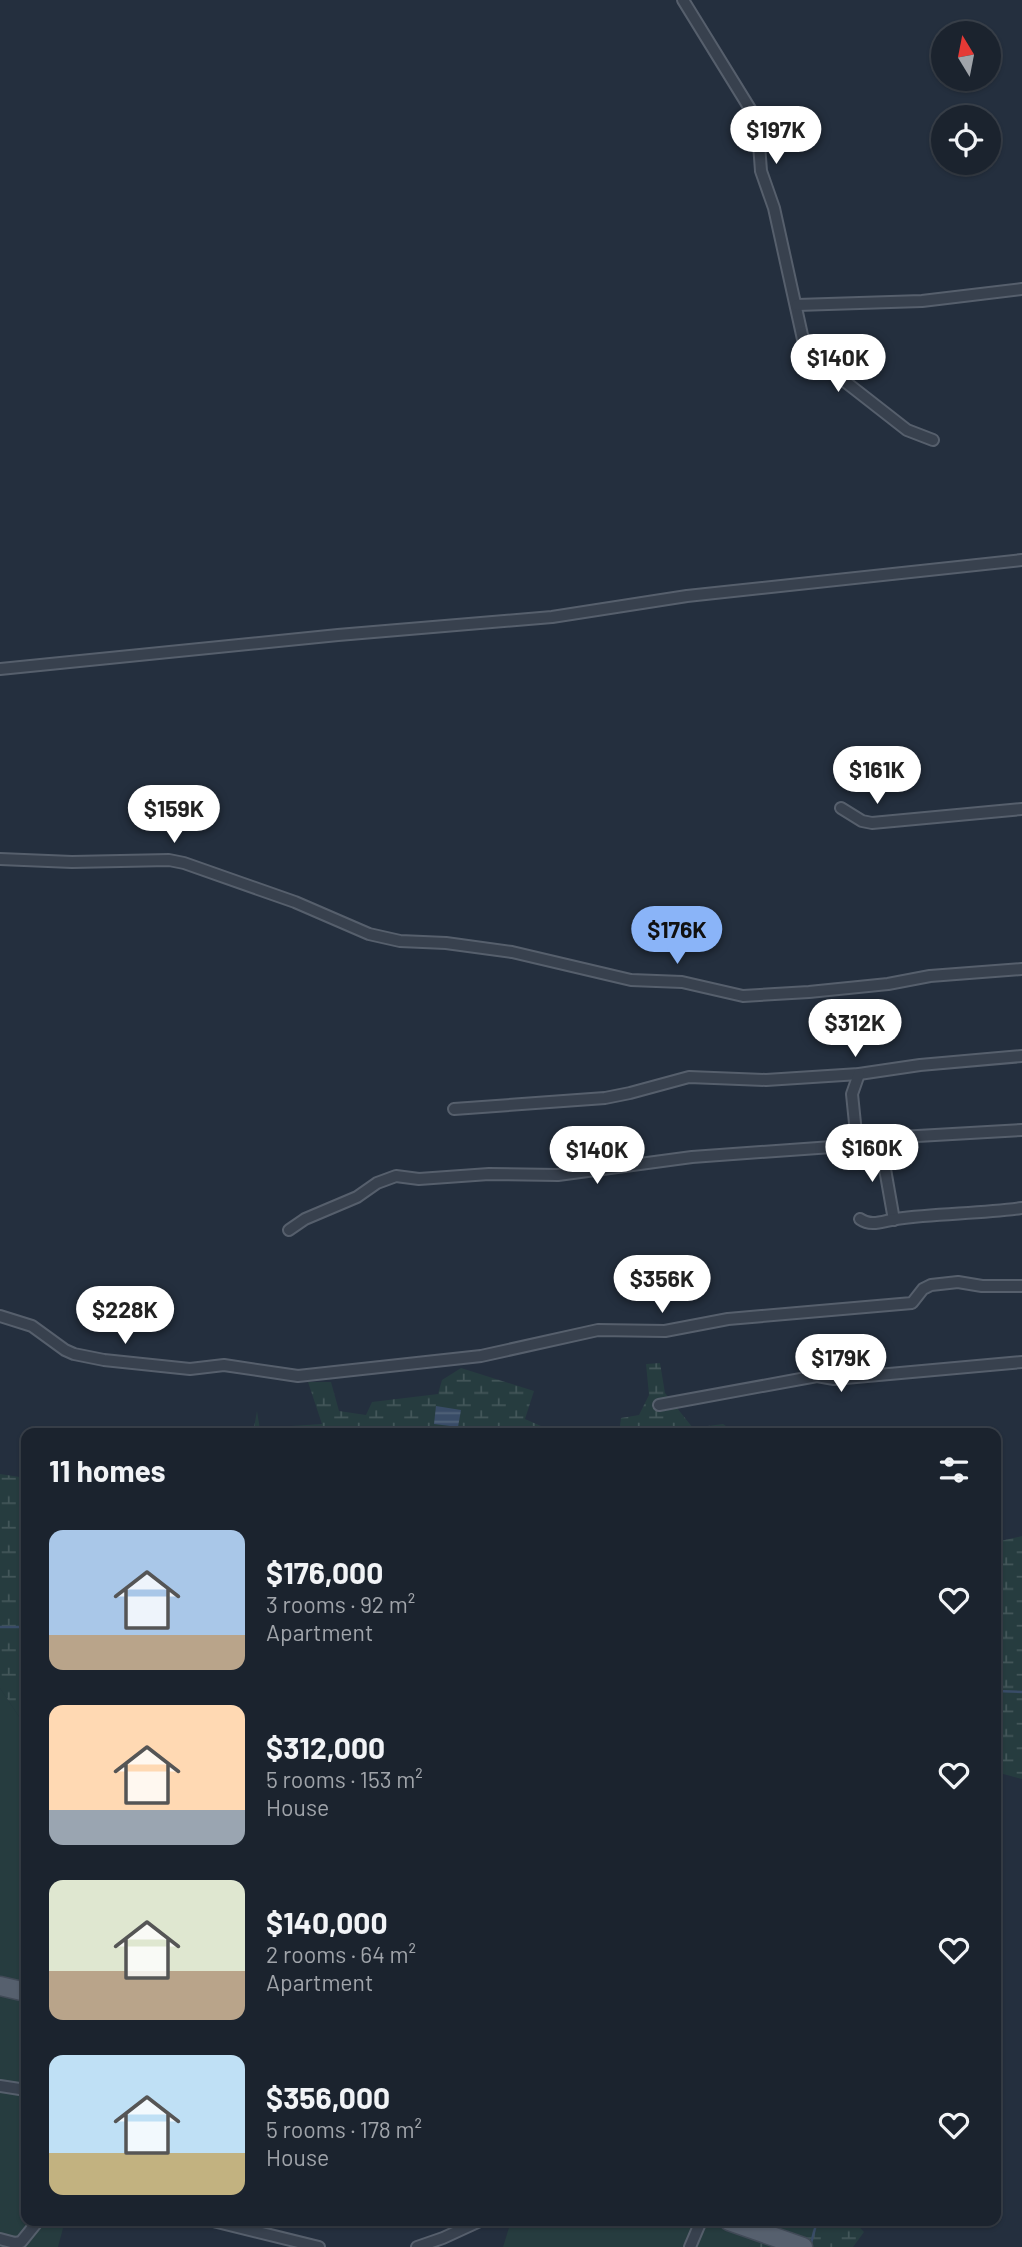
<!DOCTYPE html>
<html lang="en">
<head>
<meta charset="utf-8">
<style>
  :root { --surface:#1b232e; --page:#242b36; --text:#f1f3f6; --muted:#a0a4aa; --line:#39404a; --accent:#8ab4f8 }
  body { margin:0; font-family:Barlow,sans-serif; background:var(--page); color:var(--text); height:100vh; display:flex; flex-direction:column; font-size:26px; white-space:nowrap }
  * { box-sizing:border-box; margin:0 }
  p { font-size:23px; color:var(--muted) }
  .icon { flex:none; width:38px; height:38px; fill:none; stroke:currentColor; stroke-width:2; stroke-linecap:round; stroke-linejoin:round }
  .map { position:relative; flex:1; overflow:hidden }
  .panel { position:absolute; left:21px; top:1428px; width:980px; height:798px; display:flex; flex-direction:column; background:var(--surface); border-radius:14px; box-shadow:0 2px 5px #0004,0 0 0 2px var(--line) }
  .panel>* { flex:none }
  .needle { width:46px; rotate:350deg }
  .controls { position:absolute; left:931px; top:21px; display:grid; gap:14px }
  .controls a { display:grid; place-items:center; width:70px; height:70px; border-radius:50%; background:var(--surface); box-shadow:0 2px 5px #0004,0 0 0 2px var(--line); font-size:35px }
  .price { position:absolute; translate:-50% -60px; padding:0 16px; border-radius:24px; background:#fff; color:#222; font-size:23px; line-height:46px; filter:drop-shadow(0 2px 4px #0008) }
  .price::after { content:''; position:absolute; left:50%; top:42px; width:21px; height:16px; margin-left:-10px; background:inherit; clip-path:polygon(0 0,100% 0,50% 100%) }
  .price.current { background:var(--accent); color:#111 }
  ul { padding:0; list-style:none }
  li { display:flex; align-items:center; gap:21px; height:175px; padding:0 28px }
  li span { display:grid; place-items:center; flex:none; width:196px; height:140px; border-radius:14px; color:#555 }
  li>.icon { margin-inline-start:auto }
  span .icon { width:84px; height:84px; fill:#fffc; stroke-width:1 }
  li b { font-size:30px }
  h2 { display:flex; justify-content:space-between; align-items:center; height:84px; padding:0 28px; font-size:30px }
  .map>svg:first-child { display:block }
</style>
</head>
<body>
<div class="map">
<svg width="1022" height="2247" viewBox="0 0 1022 2247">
  <defs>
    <pattern id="wetland-marsh" width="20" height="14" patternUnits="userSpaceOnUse" patternTransform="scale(1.75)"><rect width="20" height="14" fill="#263c3f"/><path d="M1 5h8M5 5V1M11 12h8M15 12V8" fill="none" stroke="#435659"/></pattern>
    <pattern id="water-rules" width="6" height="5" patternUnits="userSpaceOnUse" patternTransform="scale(1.75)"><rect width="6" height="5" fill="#394c67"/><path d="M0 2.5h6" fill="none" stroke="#53647b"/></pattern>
  </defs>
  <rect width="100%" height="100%" fill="#242f3e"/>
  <!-- green -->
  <g fill="#263c3f">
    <path d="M0,1688L26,1727V2221H65L58,2247H0Z"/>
    <path d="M511,2221H771V2224L748,2247H503Z"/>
  </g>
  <!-- wetland -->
  <g fill="url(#wetland-marsh)">
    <path d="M660,1363L665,1393L693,1428L723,1424L736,1433H619L621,1418L639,1415L649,1395L646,1364Z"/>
    <path d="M461,1368L534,1391L525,1419L557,1433H253L257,1411L260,1430L289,1433L291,1426L322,1424L308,1382H331L339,1411L366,1415L372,1402L438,1394L442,1380Z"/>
    <path d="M0,1474L26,1478V1727L0,1688Z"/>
    <path d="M1022,1536V1779L996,1772V1542Z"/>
    <path d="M771,2221H854L864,2232L853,2247H748L771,2224Z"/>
  </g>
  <!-- water -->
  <path fill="url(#water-rules)" d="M436,1406L461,1410L458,1427L434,1424Z"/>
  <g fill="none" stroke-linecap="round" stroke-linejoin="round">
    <!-- stream -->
    <g stroke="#394c67" stroke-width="2.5">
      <path d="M0,1627H26"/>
      <path d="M996,1691L1022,1692"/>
      <path d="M810,2247L817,2221"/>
    </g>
    <!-- street casing -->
    <g stroke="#565f6c" stroke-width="14">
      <g id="street">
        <path d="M683,0L752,112L759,144L761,171L774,208L804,344L820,362L907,430L933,440"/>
        <path d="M797,305L922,301L1022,289"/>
        <path d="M0,669L338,635L552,617L687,596L1022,560"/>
        <path d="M841,808L862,821L872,823L1022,809"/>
        <path d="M0,859L72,862L169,860L184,863L295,902L369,934L400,941L446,943L512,952L631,980L682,982L743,996L809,992L888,984L930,976L1022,969"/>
        <path d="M454,1109L605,1098L630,1093L689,1077L766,1080L859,1074L920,1065L1022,1056"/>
        <path d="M857,1143L880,1159L885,1169L894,1220"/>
        <path d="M857,1143L852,1094L859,1074"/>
        <path d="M860,1219C871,1227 883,1221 896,1219C938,1213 980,1214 1022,1208"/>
        <path d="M289,1230L305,1219L357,1197L377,1183L396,1176L419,1179L489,1174L558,1175L692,1157L832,1147L900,1137L1022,1130"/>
        <path d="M0,1316L32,1326L65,1350L74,1354L104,1360L190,1369L224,1365L298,1376L481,1356L598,1330L665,1331L728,1319L912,1303L923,1289L931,1285L958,1282L982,1286H1022"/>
        <path d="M659,1405L817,1376L834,1379L1022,1362"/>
        <path d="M0,2086L26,2090"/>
        <path d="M213,2221L319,2247"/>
        <path d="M0,2239L15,2243L21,2242L38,2221"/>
        <path d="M417,2247L443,2238L480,2221"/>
        <path d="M690,2247L701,2221"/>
      </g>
    </g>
    <!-- primary casing -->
    <g stroke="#414a57" stroke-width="21">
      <g id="primary">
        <path d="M0,1986L26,1992"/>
        <path d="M729,2221L803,2247"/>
      </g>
    </g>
    <!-- street -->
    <use href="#street" stroke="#38414e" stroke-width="10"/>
    <!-- primary -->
    <use href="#primary" stroke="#56606e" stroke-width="18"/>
  </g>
</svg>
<div class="controls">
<a><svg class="needle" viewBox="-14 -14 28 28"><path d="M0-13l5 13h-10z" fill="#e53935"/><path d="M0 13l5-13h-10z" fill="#a0a4aa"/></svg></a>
<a><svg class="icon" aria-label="locate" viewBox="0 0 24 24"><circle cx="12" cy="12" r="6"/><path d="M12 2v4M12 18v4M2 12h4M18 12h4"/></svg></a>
</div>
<b class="price" style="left:776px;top:166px">$197K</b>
<b class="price" style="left:838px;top:394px">$140K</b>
<b class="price" style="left:877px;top:806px">$161K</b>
<b class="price" style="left:174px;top:845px">$159K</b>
<b class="price current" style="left:677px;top:966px">$176K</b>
<b class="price" style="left:855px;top:1059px">$312K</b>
<b class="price" style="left:872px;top:1184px">$160K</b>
<b class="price" style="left:597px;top:1186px">$140K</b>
<b class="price" style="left:662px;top:1315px">$356K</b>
<b class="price" style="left:125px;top:1346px">$228K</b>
<b class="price" style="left:841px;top:1394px">$179K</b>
<section class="panel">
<h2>11 homes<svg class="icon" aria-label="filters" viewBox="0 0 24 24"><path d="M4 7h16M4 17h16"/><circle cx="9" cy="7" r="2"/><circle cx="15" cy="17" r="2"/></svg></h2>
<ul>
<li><span style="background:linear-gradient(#a9c7e8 75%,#b9a48a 0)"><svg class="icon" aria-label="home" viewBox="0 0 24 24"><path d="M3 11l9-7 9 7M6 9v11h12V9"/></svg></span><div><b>$176,000</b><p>3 rooms · 92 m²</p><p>Apartment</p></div><svg class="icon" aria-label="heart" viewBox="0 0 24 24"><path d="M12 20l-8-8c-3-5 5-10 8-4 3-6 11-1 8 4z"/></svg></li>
<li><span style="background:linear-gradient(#ffd9b3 75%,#9aa5b1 0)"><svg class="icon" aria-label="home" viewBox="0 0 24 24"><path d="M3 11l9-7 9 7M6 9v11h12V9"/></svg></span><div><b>$312,000</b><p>5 rooms · 153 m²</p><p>House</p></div><svg class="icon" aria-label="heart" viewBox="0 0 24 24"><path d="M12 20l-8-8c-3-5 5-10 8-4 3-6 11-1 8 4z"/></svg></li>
<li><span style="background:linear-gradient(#dfe7d0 65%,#b9a48a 0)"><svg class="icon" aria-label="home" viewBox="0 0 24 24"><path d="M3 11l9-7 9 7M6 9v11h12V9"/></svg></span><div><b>$140,000</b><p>2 rooms · 64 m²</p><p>Apartment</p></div><svg class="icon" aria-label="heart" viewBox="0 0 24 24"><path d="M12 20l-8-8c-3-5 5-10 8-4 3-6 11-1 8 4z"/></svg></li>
<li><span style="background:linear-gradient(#bfe0f5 70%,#c2b280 0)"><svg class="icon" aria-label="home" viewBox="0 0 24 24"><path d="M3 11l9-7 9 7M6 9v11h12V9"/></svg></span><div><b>$356,000</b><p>5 rooms · 178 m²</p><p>House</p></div><svg class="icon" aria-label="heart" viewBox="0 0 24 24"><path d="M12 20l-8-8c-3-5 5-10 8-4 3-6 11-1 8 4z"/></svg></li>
</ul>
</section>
</div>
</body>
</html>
